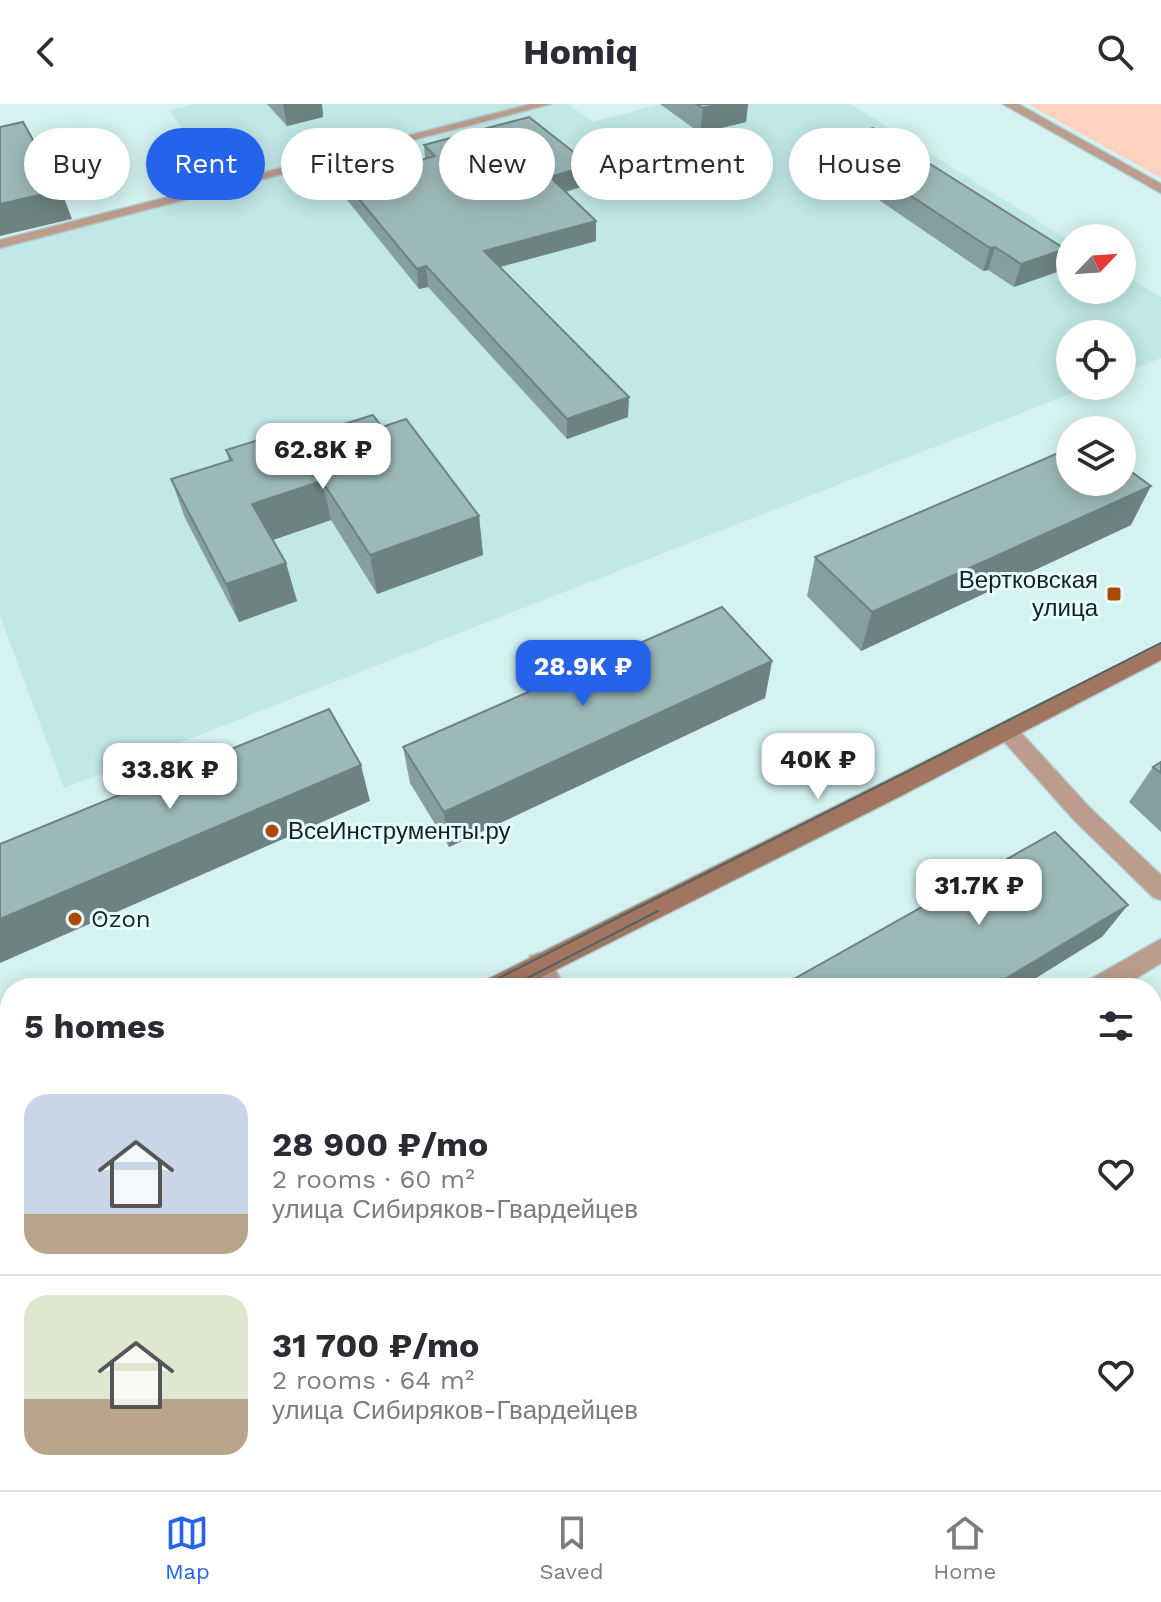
<!DOCTYPE html>
<html lang="en">
<head>
<meta charset="utf-8">
<style>
  :root { --surface:#fff; --page:#f7f7f7; --text:#2b2b33; --muted:#7c7c81; --line:#e1e1e2; --accent:#2563eb }
  body { margin:0; font-family:"Work Sans",sans-serif; background:var(--page); color:var(--text); height:100vh; display:flex; flex-direction:column; font-size:30px; white-space:nowrap }
  * { box-sizing:border-box; margin:0 }
  p { font-size:26px; color:var(--muted) }
  .icon { flex:none; width:44px; height:44px; fill:none; stroke:currentColor; stroke-width:2; stroke-linecap:round; stroke-linejoin:round }
  .map { position:relative; flex:1; overflow:hidden }
  .side { position:absolute; left:0px; top:874px; width:1162px; height:512px; display:flex; flex-direction:column; background:var(--surface); border-radius:32px 32px 0 0; box-shadow:0 4px 20px #0003 }
  .side>* { flex:none }
  .banner { position:absolute; left:24px; top:24px; width:1114px; height:72px; display:flex; gap:16px }
  .needle { width:52px; rotate:65deg }
  .tools { position:absolute; left:1056px; top:120px; display:grid; gap:16px }
  .tools a { display:grid; place-items:center; width:80px; height:80px; border-radius:50%; background:var(--surface); box-shadow:0 4px 20px #0003; font-size:40px }
  .price { position:absolute; translate:-50% -68px; padding:0 18px; border-radius:16px; background:#fff; color:#222; font-size:26px; line-height:52px; filter:drop-shadow(0 2px 4px #0008) }
  .price::after { content:''; position:absolute; left:50%; top:48px; width:24px; height:18px; margin-left:-12px; background:inherit; clip-path:polygon(0 0,100% 0,50% 100%) }
  .price.on { background:var(--accent); color:#fff }
  ul { padding:0; list-style:none }
  li { display:flex; align-items:center; gap:24px; height:200px; padding:0 24px }
  li+li { border-top:2px solid var(--line) }
  li span { display:grid; place-items:center; flex:none; width:224px; height:160px; border-radius:24px; color:#555 }
  li>.icon { margin-inline-start:auto }
  span .icon { width:96px; height:96px; fill:#fffc; stroke-width:1 }
  li b { font-size:34px }
  h2 { display:flex; justify-content:space-between; align-items:center; height:96px; padding:0 24px; font-size:34px }
  .tag { padding:0 28px; border-radius:36px; background:var(--surface); box-shadow:0 4px 20px #0003; font-size:28px; line-height:72px }
  .tag.on { background:var(--accent); color:#fff }
  header { display:flex; justify-content:space-between; align-items:center; height:104px; padding:0 24px; background:var(--surface); font-size:36px; font-weight:700 }
  .dock { display:flex; justify-content:space-around; align-items:center; height:112px; border-top:2px solid var(--line); background:var(--surface); font-size:22px; color:var(--muted) }
  .dock a { display:grid; justify-items:center; gap:4px }
  .dock .on { color:var(--accent) }
  .map>svg:first-child { display:block }
</style>
</head>
<body>
<header><svg class="icon" aria-label="back" viewBox="0 0 24 24"><path d="M15 5l-7 7 7 7"/></svg>Homiq<svg class="icon" aria-label="search" viewBox="0 0 24 24"><circle cx="10" cy="10" r="6"/><path d="M15 15l6 6"/></svg></header>
<div class="map">
<svg width="1161" height="1386" viewBox="0 0 1161 1386">
  <rect width="100%" height="100%" fill="#d4f2f1"/>
  <!-- built -->
  <g fill="#c0e8e7">
    <path d="M195,0H568L593,18L661,0H850L1070,137V186H1122V169L1161,193V254L1122,270V230H1070V282H1090L64,684L0,512V143L225,84L169,6Z"/>
    <path d="M552,1376H678L684,1386H538Z"/>
  </g>
  <!-- green -->
  <path fill="#fdd3bf" d="M1028,0H1161V74Z"/>
  <g fill="none" stroke-linecap="round" stroke-linejoin="round">
    <!-- service casing -->
    <g stroke="#b2cccc" stroke-width="3">
      <g id="service">
        <path d="M1007,619L1014,621L1090,704L1161,771V796L1153,793L1074,716L1000,633L996,627L1000,621Z"/>
        <path d="M1161,835V859L1120,884H1086L1089,876Z"/>
        <path d="M539,849L548,852L565,884H540L527,860L530,852Z"/>
        <path d="M268,1376H312L308,1386H264Z"/>
        <path d="M768,1376H801L805,1386H772Z"/>
      </g>
    </g>
    <!-- minor casing -->
    <g stroke="#b2cccc" stroke-width="3">
      <g id="minor">
        <path d="M531,0H551L0,144V136Z"/>
        <path d="M1003,0H1018L1161,80V89Z"/>
      </g>
    </g>
    <!-- secondary casing -->
    <g stroke="#b2cccc" stroke-width="3">
      <g id="secondary">
        <path d="M1161,540V556L899,693L520,884H483L486,876Z"/>
        <path d="M10,1120V1149L0,1153V1124Z"/>
      </g>
    </g>
    <!-- service -->
    <use href="#service" fill="#bb9c8d" fill-rule="evenodd"/>
    <!-- minor -->
    <use href="#minor" fill="#bb9c8d" fill-rule="evenodd"/>
    <!-- secondary -->
    <use href="#secondary" fill="#a27560" fill-rule="evenodd"/>
    <!-- tram-far1 -->
    <g stroke="#516262" stroke-width="2">
      <path d="M479,884L1161,539"/>
      <path d="M508,884L658,807"/>
    </g>
    <!-- tram -->
    <g stroke="#516262" stroke-width="3">
      <path d="M0,1126L10,1121"/>
      <path d="M0,1146L10,1140"/>
    </g>
  </g>
  <!-- wall -->
  <g fill="#869f9e">
    <path d="M267,0H322L323,13L287,22Z"/>
    <path d="M660,0H748L746,18L700,29Z"/>
    <path d="M853,30L1057,168L1014,183L988,166L983,167L848,75L849,52Z"/>
    <path d="M424,41L590,80L566,88L596,117V137L500,163L628,313L567,335L428,183L419,185L347,96L344,77L425,54Z"/>
    <path d="M382,323L479,412L483,451L377,490L331,416L273,436L297,497L239,518L185,414L171,375L229,357L226,346L287,338Z"/>
    <path d="M1131,421L861,547L807,492L815,453Z"/>
    <path d="M772,557L765,594L449,743L410,679L403,643Z"/>
    <path d="M1161,658V728L1129,698L1153,663Z"/>
    <path d="M824,1376H964L951,1386H830Z"/>
    <path d="M1065,1376H1152L1161,1386H1054Z"/>
  </g>
  <!-- shaded-wall -->
  <g fill="#6d8281">
    <path d="M283,0H322L323,13L287,22Z"/>
    <path d="M720,0H748L746,18L700,29L703,4Z"/>
    <path d="M590,61V80L550,92V73Z"/>
    <path d="M61,86L72,115L0,132V100Z"/>
    <path d="M596,117V137L485,167L484,147Z"/>
    <path d="M995,143L988,166L983,167L990,144Z"/>
    <path d="M1065,145L1057,168L1014,183L1021,160Z"/>
    <path d="M426,162L428,183L419,185L417,165Z"/>
    <path d="M629,293L628,313L567,335V315Z"/>
    <path d="M322,377L331,416L264,439L252,400Z"/>
    <path d="M1151,382L1131,421L861,547L872,508Z"/>
    <path d="M479,412L483,451L377,490L370,451Z"/>
    <path d="M286,459L297,497L239,518L226,480Z"/>
    <path d="M772,557L765,594L449,743L444,708Z"/>
    <path d="M361,661L370,697L0,859V815Z"/>
    <path d="M1128,801L1102,833L1020,884H990Z"/>
    <path d="M182,1376H219L203,1386H165Z"/>
  </g>
  <!-- building -->
  <g fill="#9cb9b8" stroke="#6d8281" stroke-width="2">
    <path d="M696,0H720L703,4Z"/>
    <path d="M529,13L590,61L550,73L596,117L484,147L629,293L567,315L426,162L417,165L344,77L435,52L424,41Z"/>
    <path d="M23,18L61,86L0,100V23Z"/>
    <path d="M873,24L1065,145L1021,160L995,143L990,144L852,53L856,51L853,49V30Z"/>
    <path d="M373,311L382,323L406,315L479,412L370,451L322,377L252,400L286,459L226,480L171,375L232,356L226,346L281,329L287,338Z"/>
    <path d="M1070,344V378H1122V361L1151,382L872,508L815,453Z"/>
    <path d="M722,503L772,557L444,708L403,643Z"/>
    <path d="M329,605L361,661L0,815V740Z"/>
    <path d="M1161,658V669L1153,663Z"/>
    <path d="M1055,728L1128,801L990,884H778Z"/>
    <path d="M10,1328V1376H182L165,1386H0V1334Z"/>
    <path d="M1152,1349L1161,1361V1386H1063L1074,1376H1152Z"/>
    <path d="M833,1376H964L951,1386H839Z"/>
  </g>
  <!-- markers -->
  <g fill="#ab4a07" stroke="#e6fefd" stroke-width="3">
    <rect x="1106" y="482" width="16" height="16" rx="4"/>
    <circle cx="272" cy="727" r="8"/>
    <circle cx="75" cy="815" r="8"/>
  </g>
  <g text-anchor="middle" stroke-width="6" stroke-linejoin="round" paint-order="stroke">
    <!-- poi labels -->
    <g font-size="24" fill="#152121" stroke="#e6fefd" text-anchor="start">
      <text x="1098" y="484" text-anchor="end">Вертковская<tspan x="1098" dy="28">улица</tspan></text>
      <text x="288" y="735">ВсеИнструменты.ру</text>
      <text x="91" y="823">Ozon</text>
    </g>
  </g>
</svg>
<div class="tools">
<a><svg class="needle" viewBox="-14 -14 28 28"><path d="M0-13l5 13h-10z" fill="#e53935"/><path d="M0 13l5-13h-10z" fill="#7c7c81"/></svg></a>
<a><svg class="icon" aria-label="locate" viewBox="0 0 24 24"><circle cx="12" cy="12" r="6"/><path d="M12 2v4M12 18v4M2 12h4M18 12h4"/></svg></a>
<a><svg class="icon" aria-label="layers" viewBox="0 0 24 24"><path d="M12 4l9 5-9 5-9-5zM3 14l9 5 9-5"/></svg></a>
</div>
<b class="price" style="left:323px;top:387px">62.8K ₽</b>
<b class="price on" style="left:583px;top:604px">28.9K ₽</b>
<b class="price" style="left:818px;top:697px">40K ₽</b>
<b class="price" style="left:170px;top:707px">33.8K ₽</b>
<b class="price" style="left:979px;top:823px">31.7K ₽</b>
<div class="banner">
<a class="tag">Buy</a>
<a class="tag on">Rent</a>
<a class="tag">Filters</a>
<a class="tag">New</a>
<a class="tag">Apartment</a>
<a class="tag">House</a>
</div>
<section class="side">
<h2>5 homes<svg class="icon" aria-label="filters" viewBox="0 0 24 24"><path d="M4 7h16M4 17h16"/><circle cx="9" cy="7" r="2"/><circle cx="15" cy="17" r="2"/></svg></h2>
<ul>
<li><span style="background:linear-gradient(#c9d6e8 75%,#b9a48a 0)"><svg class="icon" aria-label="home" viewBox="0 0 24 24"><path d="M3 11l9-7 9 7M6 9v11h12V9"/></svg></span><div><b>28 900 ₽/mo</b><p>2 rooms · 60 m²</p><p>улица Сибиряков-Гвардейцев</p></div><svg class="icon" aria-label="heart" viewBox="0 0 24 24"><path d="M12 20l-8-8c-3-5 5-10 8-4 3-6 11-1 8 4z"/></svg></li>
<li><span style="background:linear-gradient(#dfe7d0 65%,#b9a48a 0)"><svg class="icon" aria-label="home" viewBox="0 0 24 24"><path d="M3 11l9-7 9 7M6 9v11h12V9"/></svg></span><div><b>31 700 ₽/mo</b><p>2 rooms · 64 m²</p><p>улица Сибиряков-Гвардейцев</p></div><svg class="icon" aria-label="heart" viewBox="0 0 24 24"><path d="M12 20l-8-8c-3-5 5-10 8-4 3-6 11-1 8 4z"/></svg></li>
</ul>
</section>
</div>
<nav class="dock">
<a class="on"><svg class="icon" aria-label="map" viewBox="0 0 24 24"><path d="M3 6l6-2 6 2 6-2v14l-6 2-6-2-6 2zM9 4v14M15 6v14"/></svg>Map</a>
<a><svg class="icon" aria-label="saved" viewBox="0 0 24 24"><path d="M7 4h10v16l-5-4-5 4z"/></svg>Saved</a>
<a><svg class="icon" aria-label="home" viewBox="0 0 24 24"><path d="M3 11l9-7 9 7M6 9v11h12V9"/></svg>Home</a>
</nav>
</body>
</html>
